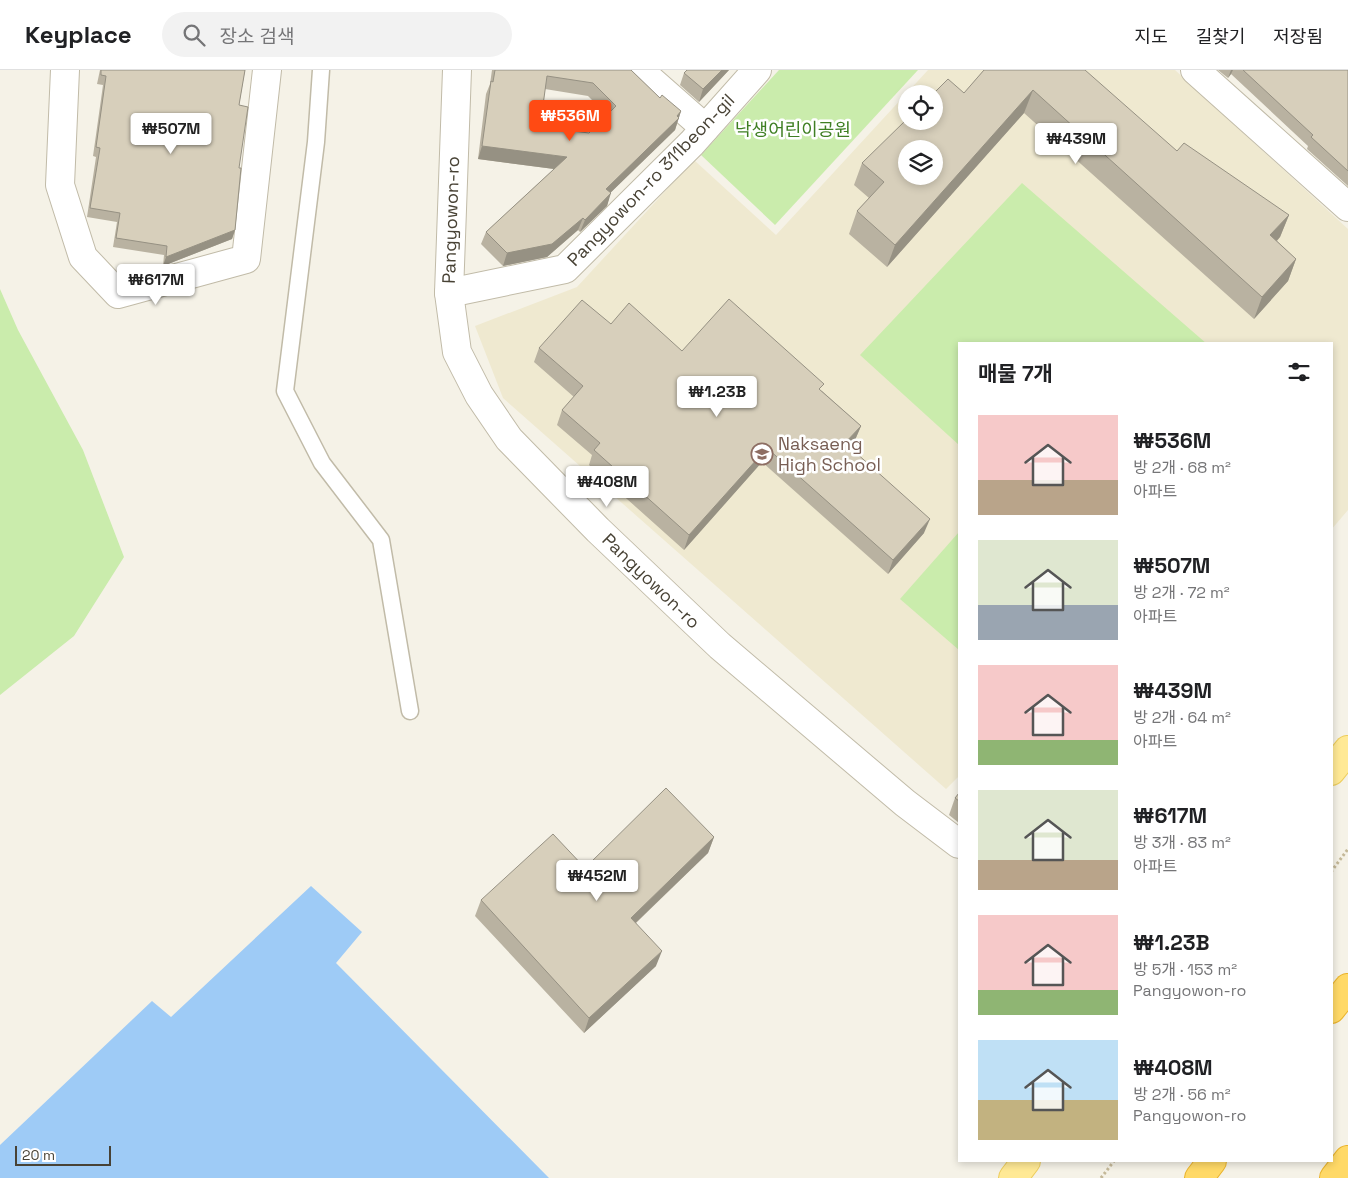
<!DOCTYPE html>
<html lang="ko">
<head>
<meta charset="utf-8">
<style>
  :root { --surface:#fff; --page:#f2f2f2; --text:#202124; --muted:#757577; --line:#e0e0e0; --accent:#ff4a13 }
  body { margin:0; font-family:"Space Grotesk","Noto Sans KR",sans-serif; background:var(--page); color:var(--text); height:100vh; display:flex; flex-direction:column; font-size:19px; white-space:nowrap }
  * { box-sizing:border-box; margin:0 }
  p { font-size:16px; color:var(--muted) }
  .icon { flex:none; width:28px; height:28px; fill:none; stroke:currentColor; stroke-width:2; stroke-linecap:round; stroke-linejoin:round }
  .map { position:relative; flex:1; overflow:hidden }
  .drawer { position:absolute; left:958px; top:272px; width:375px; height:820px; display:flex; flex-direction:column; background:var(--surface); border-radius:0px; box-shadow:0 2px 8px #0003 }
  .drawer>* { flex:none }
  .buttons { position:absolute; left:898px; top:15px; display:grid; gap:10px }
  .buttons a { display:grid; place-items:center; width:45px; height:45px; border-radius:50%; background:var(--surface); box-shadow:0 2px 8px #0003; font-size:25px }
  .scale { position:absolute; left:15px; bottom:12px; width:96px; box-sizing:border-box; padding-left:5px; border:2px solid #484235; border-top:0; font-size:14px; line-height:18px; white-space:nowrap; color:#484235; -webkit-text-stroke:4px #fff; paint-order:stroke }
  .price { position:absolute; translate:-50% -42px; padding:0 11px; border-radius:5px; background:#fff; color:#222; font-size:16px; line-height:32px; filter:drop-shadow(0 1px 2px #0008) }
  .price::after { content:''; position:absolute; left:50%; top:30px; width:15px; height:11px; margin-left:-8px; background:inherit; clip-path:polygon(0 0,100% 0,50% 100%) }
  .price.active { background:var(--accent); color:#fff }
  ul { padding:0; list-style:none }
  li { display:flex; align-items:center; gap:15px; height:125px; padding:0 20px }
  li span { display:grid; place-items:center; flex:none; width:140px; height:100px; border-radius:0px; color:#555 }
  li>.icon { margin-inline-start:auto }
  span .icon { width:60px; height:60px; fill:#fffc; stroke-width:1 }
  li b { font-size:21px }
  h2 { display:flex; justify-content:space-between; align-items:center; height:60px; padding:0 20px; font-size:21px }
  header { display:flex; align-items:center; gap:30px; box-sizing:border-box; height:70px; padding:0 25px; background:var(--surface); border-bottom:1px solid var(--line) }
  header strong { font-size:24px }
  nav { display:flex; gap:28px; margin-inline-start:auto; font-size:18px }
  .search { width:350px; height:45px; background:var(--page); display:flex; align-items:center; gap:12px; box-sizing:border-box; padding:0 18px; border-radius:28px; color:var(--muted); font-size:19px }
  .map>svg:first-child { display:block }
</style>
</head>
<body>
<header>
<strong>Keyplace</strong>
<div class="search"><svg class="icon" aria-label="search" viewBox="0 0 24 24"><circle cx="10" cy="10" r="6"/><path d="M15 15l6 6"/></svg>장소 검색</div>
<nav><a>지도</a><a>길찾기</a><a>저장됨</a></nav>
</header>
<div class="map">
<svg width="1348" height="1108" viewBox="0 0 1348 1108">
  <rect width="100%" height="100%" fill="#f5f2e7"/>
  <!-- education -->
  <path fill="#efe9d0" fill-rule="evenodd" d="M928,0H1175L1348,159V440L1331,460V274H959V706L946,719L503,328L475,256L577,217L694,90L776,165ZM906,24H934V51H906ZM906,79H934V106H906Z"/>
  <!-- green -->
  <g fill="#caecac">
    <path d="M779,0H918L775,155L701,85Z"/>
    <path d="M1022,113L1207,274H959V375L860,285Z"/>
    <path d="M0,219L18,260L83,380L124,487L74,566L0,625Z"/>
    <path d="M959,462V580L900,529Z"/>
  </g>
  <!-- water -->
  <path fill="#9ecbf6" d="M311,816L362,862L336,893L549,1108H0V1075L152,931L171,947Z"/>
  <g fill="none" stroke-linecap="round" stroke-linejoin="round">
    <!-- service casing -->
    <g stroke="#c1bba8" stroke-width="19">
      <path id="service" d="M321,0L316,72L285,321L322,393L381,470L410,641"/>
    </g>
    <!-- minor casing -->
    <g stroke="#c1bba8" stroke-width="30">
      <g id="minor">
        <path d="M65,0L60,115L83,187L118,224L246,189L267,0"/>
        <path d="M457,0L449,223L457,282L479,325L509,369L598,460L720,576L905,733L959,774"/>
        <path d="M639,0L705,58"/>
        <path d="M1195,0L1348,137"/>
        <path d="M449,223L565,199L692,73L757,0"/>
      </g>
    </g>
    <!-- primary casing -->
    <g stroke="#edcd5c" stroke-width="30">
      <g id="primary">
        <path d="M1331,701L1348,680"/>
        <path d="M1013,1108L1026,1091"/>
      </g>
    </g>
    <!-- motorway casing -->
    <g stroke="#eab32b" stroke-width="30">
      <g id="motorway">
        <path d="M1331,939L1348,918"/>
        <path d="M1199,1108L1212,1091"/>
        <path d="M1334,1108L1348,1090"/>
      </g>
    </g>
    <!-- path -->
    <g stroke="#c4b898" stroke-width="3" stroke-dasharray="2.5 2.5" stroke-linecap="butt">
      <path d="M1331,802L1348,779"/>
      <path d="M1101,1108L1114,1091"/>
    </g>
    <!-- service -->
    <use href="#service" stroke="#fff" stroke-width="16"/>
    <!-- minor -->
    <use href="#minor" stroke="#fff" stroke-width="28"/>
    <!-- primary -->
    <use href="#primary" stroke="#ffe995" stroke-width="28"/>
    <!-- motorway -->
    <use href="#motorway" stroke="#ffd967" stroke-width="28"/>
  </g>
  <!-- wall -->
  <g fill="#b9b2a1" fill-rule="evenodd">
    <path d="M100,0H245L239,35V98L235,160L232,169L163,196L164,185L113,177L117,152L87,147L96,87L93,86L103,15L97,14Z"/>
    <path d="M492,0H631L660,28L681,41L675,60L610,123L607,136L580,162L578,160L547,187L503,196L481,174L486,162L554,99L478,89L486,24L490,14ZM545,19L588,26L607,45L589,63L540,57Z"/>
    <path d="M687,0H729L699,32L680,15L684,3Z"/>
    <path d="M984,0L1177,81L1289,145L1280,167L1277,171L1296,189L1288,211L1254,249L1024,43L887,197L849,164L857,141L869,128L854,115L862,93L964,23Z"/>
    <path d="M1218,0H1348V116L1307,79L1308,76L1231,4L1228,8Z"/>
    <path d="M611,254L682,281L822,321L861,356L855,370L849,377L924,463L888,504L762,392L684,480L589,395L592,385L557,355L562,340L574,327L534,292L539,278Z"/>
    <path d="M959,723V753L949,745L955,728Z"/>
    <path d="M714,767L708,783L636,853L656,896L584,963L475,846L481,830L585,798Z"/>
  </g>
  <!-- shaded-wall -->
  <g fill="#969183">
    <path d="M722,0H729L699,32L703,19Z"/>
    <path d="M1231,0H1233L1231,4L1228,8Z"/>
    <path d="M1033,20L1024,43L887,197L895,175Z"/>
    <path d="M681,41L675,60L602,131L606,119Z"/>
    <path d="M482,76L567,87L562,100L478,89Z"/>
    <path d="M611,123L607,136L580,162L585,150Z"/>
    <path d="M1289,145L1280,167L1262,187L1270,165Z"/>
    <path d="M583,148L578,160L547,187L503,196L507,183Z"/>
    <path d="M235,160L232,169L163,196L166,187Z"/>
    <path d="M1296,189L1288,211L1254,249L1262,227Z"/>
    <path d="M861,356L855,370L840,388L845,373Z"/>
    <path d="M767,378L762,392L684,480L689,465Z"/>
    <path d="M930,449L924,463L888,504L893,490Z"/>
    <path d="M714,767L708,783L625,863L631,848Z"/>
    <path d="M662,881L656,896L584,963L589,948Z"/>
  </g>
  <!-- building -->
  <g fill="#d7cfbb" stroke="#969183" fill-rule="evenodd">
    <path d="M101,0H245L239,35L248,37L239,98H241L235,160L166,187L167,176L116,168L120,143L90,138L100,78L96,77L106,6L101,5Z"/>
    <path d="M495,0H631L660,28L662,25L681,41L677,46L679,48L606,119L611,123L585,150L583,148L552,174L507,183L486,162L567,87L482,76L491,11L493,12ZM547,6L593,13L616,36L589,63L540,57Z"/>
    <path d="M687,0H722L703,19L684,3Z"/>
    <path d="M984,0H1085L1177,81L1184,73L1289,145L1270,165L1296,189L1262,227L1033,20L895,175L857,141L884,112L862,93L906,50V51H934V24H933L948,9L964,23ZM906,79H934V106H906Z"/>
    <path d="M1243,0H1348V101L1311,67L1313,65Z"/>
    <path d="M729,229L824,314L819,319L861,356L845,373L930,449L893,490L767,378L689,465L594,380L600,373L562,340L583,316L539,278L582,230L611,254L629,233L682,281Z"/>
    <path d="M666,718L714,767L631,848L662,881L589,948L481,830L553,764L585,798Z"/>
    <path d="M959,723V731L955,728Z"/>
  </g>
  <!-- icons -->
  <defs>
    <g id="school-ring" transform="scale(1.125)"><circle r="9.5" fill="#fff" stroke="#8d6e63" stroke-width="1.5"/><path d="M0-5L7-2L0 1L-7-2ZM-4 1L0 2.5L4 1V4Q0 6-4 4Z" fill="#8d6e63"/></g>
  </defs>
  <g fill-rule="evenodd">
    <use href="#school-ring" x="762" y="384"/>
  </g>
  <g text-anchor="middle" stroke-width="5" stroke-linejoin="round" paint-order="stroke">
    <!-- park labels -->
    <g font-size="18" fill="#3f7f23" stroke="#fff">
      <text x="793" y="66">낙생어린이공원</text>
    </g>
    <!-- street labels -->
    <g font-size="18" fill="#484235" stroke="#fff">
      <text transform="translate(651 110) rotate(-46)" y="6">Pangyowon-ro 311beon-gil</text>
      <text transform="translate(451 150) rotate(-88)" y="6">Pangyowon-ro</text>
      <text transform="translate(651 511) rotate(44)" y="6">Pangyowon-ro</text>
    </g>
    <!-- education labels -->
    <g font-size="18" fill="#785e54" stroke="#fff" text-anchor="start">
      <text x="778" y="380">Naksaeng<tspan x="778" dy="21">High School</tspan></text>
    </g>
  </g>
</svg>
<div class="buttons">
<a><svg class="icon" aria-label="locate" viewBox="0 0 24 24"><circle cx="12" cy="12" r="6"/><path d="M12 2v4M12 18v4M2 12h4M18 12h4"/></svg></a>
<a><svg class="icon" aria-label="layers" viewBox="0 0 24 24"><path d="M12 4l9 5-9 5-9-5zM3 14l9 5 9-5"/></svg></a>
</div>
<div class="scale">20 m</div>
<b class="price active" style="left:570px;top:72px">₩536M</b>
<b class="price" style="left:171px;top:85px">₩507M</b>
<b class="price" style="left:1076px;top:95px">₩439M</b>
<b class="price" style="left:156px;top:236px">₩617M</b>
<b class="price" style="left:717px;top:348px">₩1.23B</b>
<b class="price" style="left:607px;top:438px">₩408M</b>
<b class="price" style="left:597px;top:832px">₩452M</b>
<section class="drawer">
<h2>매물 7개<svg class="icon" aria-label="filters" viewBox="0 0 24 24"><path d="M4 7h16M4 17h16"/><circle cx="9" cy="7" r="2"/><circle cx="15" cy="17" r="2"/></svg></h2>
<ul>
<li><span style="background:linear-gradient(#f6c9c9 65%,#b9a48a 0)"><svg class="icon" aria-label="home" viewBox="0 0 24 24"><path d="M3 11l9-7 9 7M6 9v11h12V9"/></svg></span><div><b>₩536M</b><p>방 2개 · 68 m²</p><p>아파트</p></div></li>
<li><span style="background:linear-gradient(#dfe7d0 65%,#9aa5b1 0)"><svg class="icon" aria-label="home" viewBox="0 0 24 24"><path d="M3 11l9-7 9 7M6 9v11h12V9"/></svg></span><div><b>₩507M</b><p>방 2개 · 72 m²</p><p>아파트</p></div></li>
<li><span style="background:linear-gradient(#f6c9c9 75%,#8fb573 0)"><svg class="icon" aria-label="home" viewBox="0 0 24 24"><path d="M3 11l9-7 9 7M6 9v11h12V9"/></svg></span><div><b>₩439M</b><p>방 2개 · 64 m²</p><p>아파트</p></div></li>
<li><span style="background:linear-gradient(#dfe7d0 70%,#b9a48a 0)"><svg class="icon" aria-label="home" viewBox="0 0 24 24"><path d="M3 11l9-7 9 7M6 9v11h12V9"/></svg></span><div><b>₩617M</b><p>방 3개 · 83 m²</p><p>아파트</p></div></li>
<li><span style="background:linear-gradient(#f6c9c9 75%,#8fb573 0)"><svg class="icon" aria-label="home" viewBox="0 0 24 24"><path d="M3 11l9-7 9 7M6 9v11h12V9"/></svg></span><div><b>₩1.23B</b><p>방 5개 · 153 m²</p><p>Pangyowon-ro</p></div></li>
<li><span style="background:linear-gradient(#bfe0f5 60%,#c2b280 0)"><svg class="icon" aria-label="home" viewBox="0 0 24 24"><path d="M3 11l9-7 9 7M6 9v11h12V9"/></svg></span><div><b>₩408M</b><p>방 2개 · 56 m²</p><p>Pangyowon-ro</p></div></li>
</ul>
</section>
</div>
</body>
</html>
